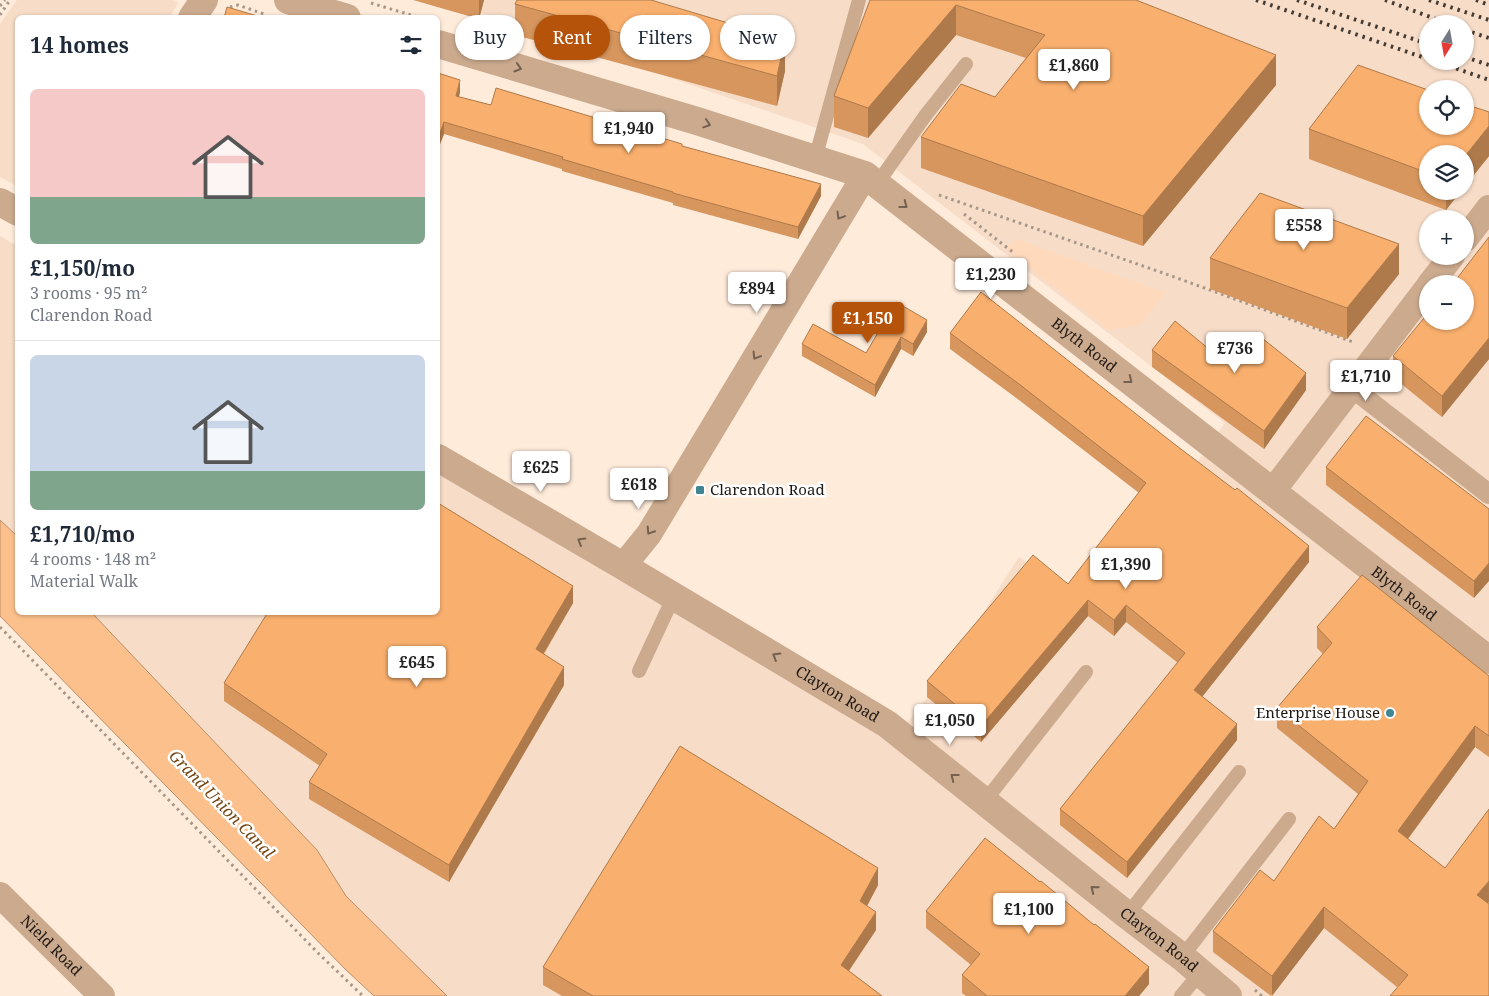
<!DOCTYPE html>
<html lang="en">
<head>
<meta charset="utf-8">
<style>
  :root { --surface:#fff; --page:#f6f6f7; --text:#1f2937; --muted:#747a83; --line:#e0e1e3; --accent:#b45309 }
  body { margin:0; font-family:"Noto Serif",serif; background:var(--page); color:var(--text); height:100vh; display:flex; flex-direction:column; font-size:19px; white-space:nowrap }
  * { box-sizing:border-box; margin:0 }
  p { font-size:16px; color:var(--muted) }
  .icon { flex:none; width:28px; height:28px; fill:none; stroke:currentColor; stroke-width:2; stroke-linecap:round; stroke-linejoin:round }
  .map { position:relative; flex:1; overflow:hidden }
  .drawer { position:absolute; left:15px; top:15px; width:425px; height:600px; display:flex; flex-direction:column; background:var(--surface); border-radius:8px; box-shadow:0 1px 4px #0004 }
  .drawer>* { flex:none }
  .top-card { position:absolute; left:455px; top:15px; width:475px; height:45px; display:flex; gap:10px }
  .needle { width:32px; rotate:191deg }
  .buttons { position:absolute; left:1419px; top:15px; display:grid; gap:10px }
  .buttons a { display:grid; place-items:center; width:55px; height:55px; border-radius:50%; background:var(--surface); box-shadow:0 1px 4px #0004; font-size:25px }
  .price { position:absolute; translate:-50% -42px; padding:0 11px; border-radius:5px; background:#fff; color:#222; font-size:16px; line-height:32px; filter:drop-shadow(0 1px 2px #0008) }
  .price::after { content:''; position:absolute; left:50%; top:30px; width:15px; height:11px; margin-left:-8px; background:inherit; clip-path:polygon(0 0,100% 0,50% 100%) }
  .price.selected { background:var(--accent); color:#fff }
  ul { padding:0; list-style:none }
  li { display:grid; align-content:center; gap:10px; height:265px; padding:0 15px }
  li+li { border-top:1px solid var(--line) }
  li span { display:grid; place-items:center; height:155px; border-radius:8px; color:#555 }
  li>.icon { margin-inline-start:auto }
  span .icon { width:90px; height:90px; fill:#fffc; stroke-width:1 }
  li b { font-size:21px }
  h2 { display:flex; justify-content:space-between; align-items:center; height:60px; padding:0 15px; font-size:21px }
  .pill { padding:0 18px; border-radius:22px; background:var(--surface); box-shadow:0 1px 4px #0004; font-size:18px; line-height:45px }
  .pill.selected { background:var(--accent); color:#fff }
  .map>svg:first-child { display:block }
</style>
</head>
<body>
<div class="map">
<svg width="1489" height="996" viewBox="0 0 1489 996">
  <rect width="100%" height="100%" fill="#ffebda"/>
  <!-- built -->
  <g fill="#f7dcc7" fill-rule="evenodd">
    <path d="M17,0H172L178,3L170,17L18,18L17,186L0,177V24Z"/>
    <path d="M444,0H1489V996H447L346,896L317,850L92,613L438,612V472L801,668L892,742L935,688L1019,557L1086,602L1193,468L1225,423L863,144ZM1428,24H1465V61H1428ZM1428,89H1465V126H1428ZM1428,154H1465V191H1428ZM1428,219H1465V256H1428ZM1428,284H1465V321H1428Z"/>
    <path d="M0,236L17,246V536L0,520Z"/>
  </g>
  <!-- green -->
  <path fill="#fed9bc" d="M1016,239L1166,293L1140,325L1109,330L1006,249Z"/>
  <!-- water -->
  <path fill="#fcc08c" stroke="#ba8e68" d="M0,520L17,536L18,612L92,613L317,850L346,896L447,996H374L345,969L0,616Z"/>
  <g fill="none" stroke-linecap="round" stroke-linejoin="round">
    <!-- path -->
    <g stroke="#a5978a" stroke-width="3" stroke-dasharray="2.5 4" stroke-linecap="butt">
      <path d="M371,3L421,18"/>
      <path d="M0,6L5,0"/>
      <path d="M230,7L238,5L264,14"/>
      <path d="M0,15L10,0"/>
      <path d="M939,195L1166,274L1353,342"/>
      <path d="M964,214L1014,253"/>
      <path d="M0,627L319,954L363,996"/>
      <path d="M1255,990L1262,996"/>
    </g>
    <!-- service -->
    <g stroke="#cbaa8e" stroke-width="14">
      <path d="M815,159L859,0"/>
      <path d="M877,184L925,116L966,64"/>
      <path d="M639,671L674,596"/>
      <path d="M985,801L1086,672"/>
      <path d="M1127,915L1239,772"/>
      <path d="M1182,957L1289,819"/>
      <path d="M1181,996L1200,973"/>
    </g>
    <!-- pedestrian -->
    <path stroke="#cbaa8e" stroke-width="20" d="M1351,387L1489,494"/>
    <!-- minor -->
    <g stroke="#cbaa8e" stroke-width="26">
      <path d="M1465,239L1489,208"/>
      <path d="M1430,284L1452,256"/>
      <path d="M1272,492L1428,287"/>
      <path d="M623,566L649,534L865,175"/>
      <path id="s1" d="M0,895L102,996"/>
    </g>
    <!-- tertiary -->
    <g stroke="#cbaa8e" stroke-width="28">
      <path d="M288,0L347,18"/>
      <path d="M192,18L204,0"/>
      <path id="s2" d="M438,44L697,121L865,175L1489,660"/>
      <path d="M0,202L18,212"/>
      <path id="s3" d="M438,458L623,566L887,724L1127,915L1182,957L1228,996"/>
    </g>
    <!-- rail -->
    <g stroke="#443b34" stroke-width="4" stroke-dasharray="2.5 5" stroke-linecap="butt">
      <path d="M1256,0L1428,59"/>
      <path d="M1297,0L1428,44"/>
      <path d="M1385,0L1449,24"/>
      <path d="M1429,0L1489,20"/>
      <path d="M1476,0L1489,5"/>
      <path d="M1465,30L1489,38"/>
      <path d="M1465,57L1489,65"/>
      <path d="M1435,61L1489,80"/>
    </g>
  </g>
  <!-- wall -->
  <g fill="#d6965e">
    <path d="M413,0H484L479,19Z"/>
    <path d="M870,0H1136L1276,85L1143,246L921,168V137L995,97L1026,58L956,35L868,138L834,127V96Z"/>
    <path d="M515,4L785,71L777,106L515,35Z"/>
    <path d="M438,73L460,92L459,97L491,105L682,146L821,196L798,239L673,205V203L562,171V169L444,134L440,144H438Z"/>
    <path d="M1309,129L1489,156L1465,186V154H1428V191H1461L1446,210L1309,159Z"/>
    <path d="M1489,237V359L1442,417L1393,377V356L1455,281Z"/>
    <path d="M1210,258L1399,274L1347,339L1210,289Z"/>
    <path d="M896,302L927,332L913,356L901,349L875,397L802,356V344L866,353Z"/>
    <path d="M950,333L1309,562L1202,697L1237,740L1127,878L1060,825V809L1178,663L1126,622L1114,636L1088,616L981,742L927,697V681L1068,584L1139,493L1019,400L950,349Z"/>
    <path d="M1152,350L1227,364L1306,390L1264,449L1152,367Z"/>
    <path d="M1326,467L1489,509L1474,598L1326,485Z"/>
    <path d="M573,603L544,654L564,685L449,882L309,799V782L320,766L224,701V683Z"/>
    <path d="M1317,627L1489,676V757L1475,747L1408,839L1445,868L1489,902L1397,987L1324,928L1271,996L1213,952V931L1274,881L1334,829L1358,794L1277,728V708L1323,654L1317,648Z"/>
    <path d="M878,885L867,906L876,930L849,971L882,996H562L543,985V967Z"/>
    <path d="M926,911L1149,984L1139,996H966L962,993V975L971,965L926,928Z"/>
  </g>
  <!-- shaded-wall -->
  <g fill="#ae7a4c">
    <path d="M479,0H484L479,19Z"/>
    <path d="M956,5V35L868,138V108Z"/>
    <path d="M785,40V71L777,106V76Z"/>
    <path d="M1276,55V85L1143,246V216Z"/>
    <path d="M460,80V92L456,108V96Z"/>
    <path d="M444,122V134L440,144V133Z"/>
    <path d="M1489,126V156L1465,186V156Z"/>
    <path d="M821,184V196L798,239V227Z"/>
    <path d="M1446,191H1461L1446,210Z"/>
    <path d="M1399,244V274L1347,339V308Z"/>
    <path d="M927,320V332L913,356V344Z"/>
    <path d="M901,337V349L875,397V385Z"/>
    <path d="M1489,338V359L1442,417V396Z"/>
    <path d="M1306,373V390L1264,449V431Z"/>
    <path d="M1309,546V562L1194,707V690Z"/>
    <path d="M1489,563V581L1474,598V581Z"/>
    <path d="M573,586V603L536,666V649Z"/>
    <path d="M1088,600V616L981,742V726Z"/>
    <path d="M1126,605V622L1114,636V620Z"/>
    <path d="M564,667V685L449,882V865Z"/>
    <path d="M1237,724V740L1127,878V862Z"/>
    <path d="M1475,726V747L1398,852V831Z"/>
    <path d="M878,868V885L860,919V901Z"/>
    <path d="M1489,881V902L1477,915V895Z"/>
    <path d="M1324,907V928L1272,996V976Z"/>
    <path d="M876,912V930L841,982V965Z"/>
    <path d="M1149,967V984L1139,996H1125Z"/>
  </g>
  <!-- building -->
  <g fill="#f9af6d" stroke="#ae7a4c">
    <path d="M517,0H651L785,40L777,76L515,4Z"/>
    <path d="M870,0H1136L1276,55L1143,216L921,137L961,84L995,97L1045,35L956,5L868,108L834,96Z"/>
    <path d="M227,7L264,18H224Z"/>
    <path d="M1358,65L1428,90V126H1465V104L1489,112V126L1465,156V154H1428V173L1309,129Z"/>
    <path d="M438,73L460,80L456,96L491,105L496,88L682,144V146L821,184L798,227L673,193V192L562,159L563,157L444,122L440,133L438,132Z"/>
    <path d="M1260,193L1399,244L1347,308L1210,258Z"/>
    <path d="M1489,237V338L1442,396L1393,356L1428,313V321H1465V284H1450L1453,280L1455,281Z"/>
    <path d="M981,292L1173,443L1235,490L1237,488L1309,546L1194,690L1237,724L1127,862L1060,809L1185,653L1126,605L1114,620L1088,600L981,726L927,681L1033,555L1068,584L1146,483L1019,384L950,333Z"/>
    <path d="M896,302L927,320L913,344L901,337L875,385L802,344L813,324L866,353Z"/>
    <path d="M1175,321L1227,364L1258,335L1306,373L1264,431L1152,350Z"/>
    <path d="M1366,416L1489,509V563L1474,581L1326,467Z"/>
    <path d="M438,503L573,586L536,649L564,667L449,865L309,782L327,754L224,683L268,612H438Z"/>
    <path d="M1362,575L1489,676V736L1475,726L1398,831L1445,868L1489,809V881L1477,895L1489,904V996H1390L1408,975L1324,907L1272,976L1213,931L1260,870L1274,881L1319,816L1334,829L1368,781L1277,708L1332,643L1317,627Z"/>
    <path d="M680,746L878,868L860,901L876,912L841,965L882,996H593L543,967Z"/>
    <path d="M985,838L1040,882L1041,881L1094,925L1095,924L1149,967L1125,996H987L962,975L980,954L926,911Z"/>
  </g>
  <!-- one-way arrows -->
  <defs><path id="oneway-chevron" d="M-2-3.5L2.5 0L-2 3.5" fill="none" stroke-width="1.6" stroke-linecap="round" stroke-linejoin="round" transform="scale(1.25)"/></defs>
  <g stroke="#756150">
    <use href="#oneway-chevron" transform="translate(518 68) rotate(17)"/>
    <use href="#oneway-chevron" transform="translate(707 124) rotate(18)"/>
    <use href="#oneway-chevron" transform="translate(904 205) rotate(38)"/>
    <use href="#oneway-chevron" transform="translate(840 216) rotate(121)"/>
    <use href="#oneway-chevron" transform="translate(756 356) rotate(121)"/>
    <use href="#oneway-chevron" transform="translate(1129 380) rotate(38)"/>
    <use href="#oneway-chevron" transform="translate(650 531) rotate(123)"/>
    <use href="#oneway-chevron" transform="translate(581 541) rotate(-150)"/>
    <use href="#oneway-chevron" transform="translate(776 656) rotate(-149)"/>
    <use href="#oneway-chevron" transform="translate(954 777) rotate(-142)"/>
    <use href="#oneway-chevron" transform="translate(1094 889) rotate(-141)"/>
  </g>
  <!-- markers -->
  <g fill="#408592" stroke="#fff" stroke-width="2">
    <rect x="695" y="485" width="10" height="10" rx="2.5"/>
    <circle cx="1390" cy="713" r="5"/>
  </g>
  <g text-anchor="middle" stroke-width="5" stroke-linejoin="round" paint-order="stroke">
    <!-- street labels -->
    <g font-size="15" fill="#1f1813" stroke="#fff">
      <text dy="5" stroke="none"><textPath href="#s2" startOffset="724">Blyth Road</textPath></text>
      <text dy="5" stroke="none"><textPath href="#s2" startOffset="1129">Blyth Road</textPath></text>
      <text dy="5" stroke="none"><textPath href="#s3" startOffset="464">Clayton Road</textPath></text>
      <text dy="5" stroke="none"><textPath href="#s3" startOffset="869">Clayton Road</textPath></text>
      <text dy="5" stroke="none"><textPath href="#s1" startOffset="72">Nield Road</textPath></text>
    </g>
    <!-- poi labels -->
    <g font-size="15" fill="#1f1813" stroke="#fff" text-anchor="start">
      <text x="710" y="495">Clarendon Road</text>
      <text x="1380" y="718" text-anchor="end">Enterprise House</text>
    </g>
    <!-- water labels -->
    <g font-size="16" font-style="italic" fill="#754513" stroke="#fff">
      <text transform="translate(222 804) rotate(46)" y="6">Grand Union Canal</text>
    </g>
  </g>
</svg>
<div class="buttons">
<a><svg class="needle" viewBox="-14 -14 28 28"><path d="M0-13l5 13h-10z" fill="#e53935"/><path d="M0 13l5-13h-10z" fill="#747a83"/></svg></a>
<a><svg class="icon" aria-label="locate" viewBox="0 0 24 24"><circle cx="12" cy="12" r="6"/><path d="M12 2v4M12 18v4M2 12h4M18 12h4"/></svg></a>
<a><svg class="icon" aria-label="layers" viewBox="0 0 24 24"><path d="M12 4l9 5-9 5-9-5zM3 14l9 5 9-5"/></svg></a>
<a>+</a>
<a>−</a>
</div>
<b class="price" style="left:1074px;top:91px">£1,860</b>
<b class="price" style="left:629px;top:154px">£1,940</b>
<b class="price" style="left:1304px;top:251px">£558</b>
<b class="price" style="left:991px;top:300px">£1,230</b>
<b class="price" style="left:757px;top:314px">£894</b>
<b class="price selected" style="left:868px;top:344px">£1,150</b>
<b class="price" style="left:1235px;top:374px">£736</b>
<b class="price" style="left:1366px;top:402px">£1,710</b>
<b class="price" style="left:541px;top:493px">£625</b>
<b class="price" style="left:639px;top:510px">£618</b>
<b class="price" style="left:1126px;top:590px">£1,390</b>
<b class="price" style="left:417px;top:688px">£645</b>
<b class="price" style="left:950px;top:746px">£1,050</b>
<b class="price" style="left:1029px;top:935px">£1,100</b>
<div class="top-card">
<a class="pill">Buy</a>
<a class="pill selected">Rent</a>
<a class="pill">Filters</a>
<a class="pill">New</a>
</div>
<section class="drawer">
<h2>14 homes<svg class="icon" aria-label="filters" viewBox="0 0 24 24"><path d="M4 7h16M4 17h16"/><circle cx="9" cy="7" r="2"/><circle cx="15" cy="17" r="2"/></svg></h2>
<ul>
<li><span style="background:linear-gradient(#f6c9c9 70%,#7fa58c 0)"><svg class="icon" aria-label="home" viewBox="0 0 24 24"><path d="M3 11l9-7 9 7M6 9v11h12V9"/></svg></span><div><b>£1,150/mo</b><p>3 rooms · 95 m²</p><p>Clarendon Road</p></div></li>
<li><span style="background:linear-gradient(#c9d6e8 75%,#7fa58c 0)"><svg class="icon" aria-label="home" viewBox="0 0 24 24"><path d="M3 11l9-7 9 7M6 9v11h12V9"/></svg></span><div><b>£1,710/mo</b><p>4 rooms · 148 m²</p><p>Material Walk</p></div></li>
</ul>
</section>
</div>
</body>
</html>
